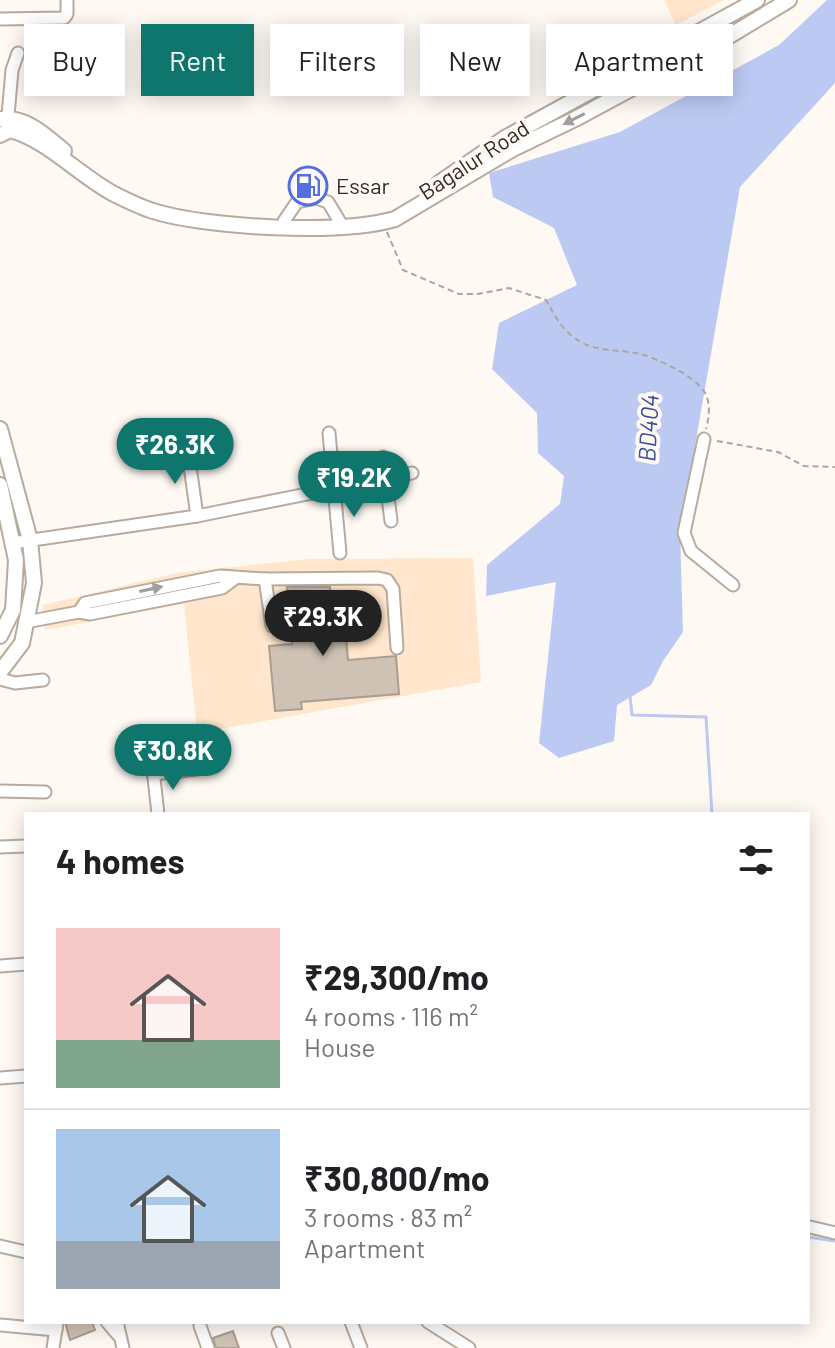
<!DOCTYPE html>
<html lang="en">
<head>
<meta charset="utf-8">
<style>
  :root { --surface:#fff; --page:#f2f2f2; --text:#202124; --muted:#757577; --line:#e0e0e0; --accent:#0f766e }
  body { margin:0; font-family:Barlow,sans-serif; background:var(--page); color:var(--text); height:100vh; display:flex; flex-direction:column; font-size:30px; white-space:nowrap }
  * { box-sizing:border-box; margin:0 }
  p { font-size:26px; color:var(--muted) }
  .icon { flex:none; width:44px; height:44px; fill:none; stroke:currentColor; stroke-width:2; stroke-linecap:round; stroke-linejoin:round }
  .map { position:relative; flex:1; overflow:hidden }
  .panel { position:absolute; left:24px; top:812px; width:786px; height:512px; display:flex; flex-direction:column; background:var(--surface); border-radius:0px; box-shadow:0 4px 20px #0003 }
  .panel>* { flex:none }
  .top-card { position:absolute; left:24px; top:24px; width:788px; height:72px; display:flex; gap:16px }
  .price { position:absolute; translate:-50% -68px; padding:0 18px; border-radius:28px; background:var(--accent); color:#fff; font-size:26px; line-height:52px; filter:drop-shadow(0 2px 4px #0008) }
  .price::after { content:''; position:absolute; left:50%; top:48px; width:24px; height:18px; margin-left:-12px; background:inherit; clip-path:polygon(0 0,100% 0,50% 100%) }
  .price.selected { background:#222; color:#fff }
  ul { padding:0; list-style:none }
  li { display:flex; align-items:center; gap:24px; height:200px; padding:0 32px }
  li+li { border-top:2px solid var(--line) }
  li span { display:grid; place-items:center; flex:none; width:224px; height:160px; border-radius:0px; color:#555 }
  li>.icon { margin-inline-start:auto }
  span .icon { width:96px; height:96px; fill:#fffc; stroke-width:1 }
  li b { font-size:34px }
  h2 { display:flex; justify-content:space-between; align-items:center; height:96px; padding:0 32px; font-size:34px }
  .pill { padding:0 28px; border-radius:0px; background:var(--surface); box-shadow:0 4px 20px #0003; font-size:28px; line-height:72px }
  .pill.selected { background:var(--accent); color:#fff }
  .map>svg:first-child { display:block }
</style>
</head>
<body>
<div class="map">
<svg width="835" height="1348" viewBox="0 0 835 1348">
  <rect width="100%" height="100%" fill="#fff9f4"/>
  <!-- green -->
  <g fill="#ffe6cc">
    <path d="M664,0H724L676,25Z"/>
    <path d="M473,558L481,682L197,733L184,604L45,630L43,605L177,573L308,559Z"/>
  </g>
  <!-- water -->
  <path fill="#bccaf3" d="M827,0H835V83L740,187L680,532L683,632L663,661L651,685L617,705L614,741L559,758L539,743L556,582L486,596L487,565L560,504L564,476L538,453L537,413L492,369L499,323L577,285L554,228L493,197L489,173L620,132L779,45Z"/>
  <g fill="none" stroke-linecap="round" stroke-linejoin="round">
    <!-- stream -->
    <g stroke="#bccaf3" stroke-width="3">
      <path d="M630,696L632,715L706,717L712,814"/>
      <path d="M808,1237L835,1241"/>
    </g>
  </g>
  <!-- building -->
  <g fill="#cfc2b5" stroke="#aa9e91" stroke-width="2">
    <path d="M300,175H322V191L315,190L300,193Z"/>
    <path d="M287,587H330L334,639L346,638L348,660L396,656L399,694L301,702L302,709L275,711L269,646L292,644Z"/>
    <path d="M65,1322H92L95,1330L70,1340Z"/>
    <path d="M233,1331L239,1348H216L213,1338Z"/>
  </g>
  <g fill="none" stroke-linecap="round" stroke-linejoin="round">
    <!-- minor casing -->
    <g stroke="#b7ab9e" stroke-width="15">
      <g id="minor">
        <path d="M0,19L64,18L67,14V0"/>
        <path d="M7,127L12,70L18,53"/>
        <path d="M284,221L297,202L316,198L328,202L340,222"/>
        <path d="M329,433L340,553"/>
        <path d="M704,439L684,533L691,551L733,585"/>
        <path d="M188,452L197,516"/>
        <path d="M383,457L391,521"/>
        <path d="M12,543L197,516L412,473"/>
        <path d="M265,579L272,626"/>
        <path d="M79,612L85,603L220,576L265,579L378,578L387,580L393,589L397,648"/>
        <path d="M26,622L79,612L90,614L222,588L234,579"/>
        <path d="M0,679L15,683L43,680"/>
        <path d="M151,751L158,814"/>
        <path d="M154,774L197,769"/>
        <path d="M0,791L45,792"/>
        <path d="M0,847L26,846"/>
        <path d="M0,966L26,964"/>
        <path d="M0,1078L26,1076"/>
        <path d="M810,1227L835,1233"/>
        <path d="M0,1246L26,1252"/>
        <path d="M107,1322L118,1335"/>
        <path d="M117,1322L123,1348"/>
        <path d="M351,1322L361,1348"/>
        <path d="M428,1322L469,1348"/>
        <path d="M0,1325L56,1330"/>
        <path d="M200,1326L208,1348"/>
        <path d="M278,1333L284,1348"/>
        <path d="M53,1348L57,1323"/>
      </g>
    </g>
    <!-- major casing -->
    <g stroke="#b7ab9e" stroke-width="18">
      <g id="major">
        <path d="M0,119C26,116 46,136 64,151"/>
        <path d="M0,135L10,130C46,139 80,176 114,194C126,200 140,207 153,211C207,228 341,235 395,219L511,150L575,119L731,35L789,0"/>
        <path d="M439,183L505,138L757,0"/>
        <path d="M0,429L30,540L34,583L22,643L0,672"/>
        <path d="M0,485L16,560L13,610L0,636"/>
      </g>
    </g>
    <!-- path -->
    <g stroke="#aba5a0" stroke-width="2" stroke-dasharray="6 4" stroke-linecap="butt">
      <path d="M387,232L403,270L459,294H478L509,288L546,300C556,318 563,332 581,342C596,351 619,350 636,353C655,357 696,376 705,393C711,404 709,418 706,429"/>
      <path d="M717,441L778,452L804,466L835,467"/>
    </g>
    <!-- minor -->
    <use href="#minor" stroke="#fff" stroke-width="11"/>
    <!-- major -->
    <use href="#major" stroke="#fff" stroke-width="14"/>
  </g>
  <!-- one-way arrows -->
  <defs><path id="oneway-solid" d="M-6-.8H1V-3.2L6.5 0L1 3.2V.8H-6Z" transform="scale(2)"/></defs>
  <g fill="#a19f9d">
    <use href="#oneway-solid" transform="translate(574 119) rotate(153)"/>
    <use href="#oneway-solid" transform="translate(151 589) rotate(-12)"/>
  </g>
  <!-- icons -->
  <defs>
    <g id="fuel-ring" transform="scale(2)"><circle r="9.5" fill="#fff9f4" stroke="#546fe4" stroke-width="1.5"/><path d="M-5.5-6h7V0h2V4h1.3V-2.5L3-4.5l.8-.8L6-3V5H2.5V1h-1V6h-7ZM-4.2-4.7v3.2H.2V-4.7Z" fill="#546fe4"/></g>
  </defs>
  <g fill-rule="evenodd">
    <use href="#fuel-ring" x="308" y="186"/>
  </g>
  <g text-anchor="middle" stroke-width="8" stroke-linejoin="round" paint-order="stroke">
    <!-- street labels -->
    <g font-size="22" fill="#2f2a25" stroke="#fff9f4">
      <text transform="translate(474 160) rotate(-33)" y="8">Bagalur Road</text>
    </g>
    <!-- poi labels -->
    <g font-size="22" fill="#2f2a25" stroke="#fff9f4" text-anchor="start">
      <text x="336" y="194">Essar</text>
    </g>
    <!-- water labels -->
    <g font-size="24" font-style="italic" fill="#3c4f9d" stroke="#fff9f4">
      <text transform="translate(649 428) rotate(-87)" y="8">BD404</text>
    </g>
  </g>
</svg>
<b class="price" style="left:175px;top:486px">₹26.3K</b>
<b class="price" style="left:354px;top:519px">₹19.2K</b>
<b class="price selected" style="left:323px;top:658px">₹29.3K</b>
<b class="price" style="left:173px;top:792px">₹30.8K</b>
<div class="top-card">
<a class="pill">Buy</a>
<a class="pill selected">Rent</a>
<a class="pill">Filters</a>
<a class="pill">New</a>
<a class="pill">Apartment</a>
</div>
<section class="panel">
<h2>4 homes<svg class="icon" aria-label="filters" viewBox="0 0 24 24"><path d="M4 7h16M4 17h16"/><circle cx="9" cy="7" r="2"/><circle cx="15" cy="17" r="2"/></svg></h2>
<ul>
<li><span style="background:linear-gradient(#f6c9c9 70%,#7fa58c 0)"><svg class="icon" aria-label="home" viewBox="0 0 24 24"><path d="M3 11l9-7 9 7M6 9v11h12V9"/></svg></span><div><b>₹29,300/mo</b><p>4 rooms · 116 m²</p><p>House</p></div></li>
<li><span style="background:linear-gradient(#a9c7e8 70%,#9aa5b1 0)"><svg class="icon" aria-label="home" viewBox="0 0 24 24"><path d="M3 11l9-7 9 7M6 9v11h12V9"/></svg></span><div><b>₹30,800/mo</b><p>3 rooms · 83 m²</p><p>Apartment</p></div></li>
</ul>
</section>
</div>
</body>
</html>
